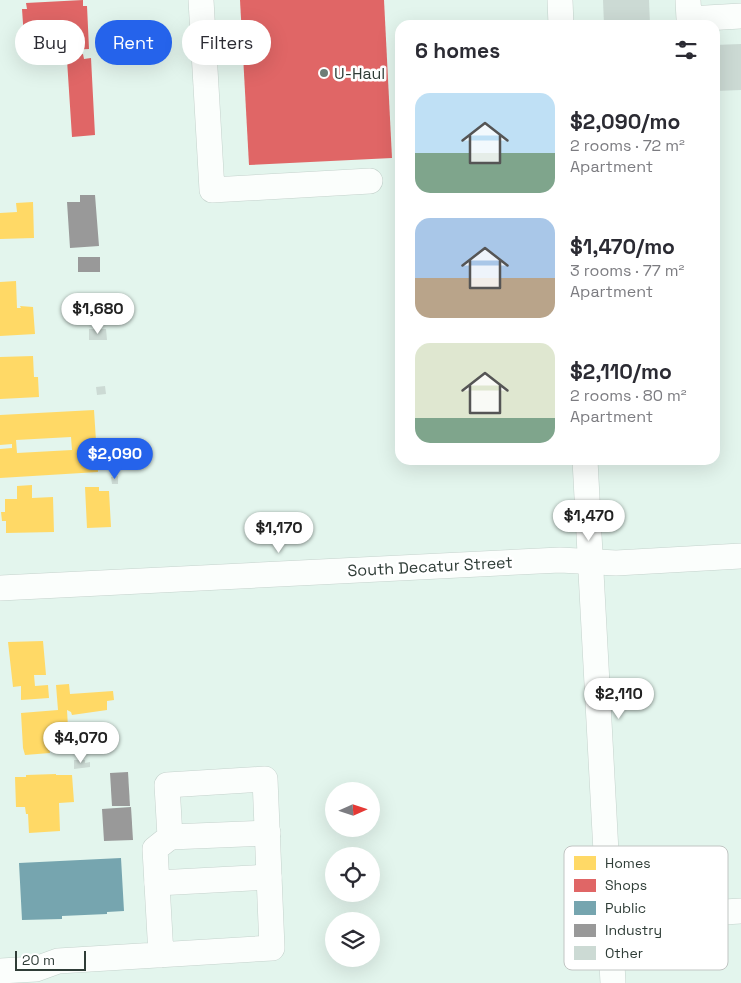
<!DOCTYPE html>
<html lang="en">
<head>
<meta charset="utf-8">
<style>
  :root { --surface:#fff; --page:#f2f2f3; --text:#2b2b33; --muted:#7c7c81; --accent:#2563eb }
  body { margin:0; font-family:"Space Grotesk",sans-serif; background:var(--page); color:var(--text); height:100vh; display:flex; flex-direction:column; font-size:19px; white-space:nowrap }
  * { box-sizing:border-box; margin:0 }
  p { font-size:16px; color:var(--muted) }
  .icon { flex:none; width:28px; height:28px; fill:none; stroke:currentColor; stroke-width:2; stroke-linecap:round; stroke-linejoin:round }
  .map { position:relative; flex:1; overflow:hidden }
  .sheet { position:absolute; left:395px; top:20px; width:325px; height:445px; display:flex; flex-direction:column; background:var(--surface); border-radius:15px; box-shadow:0 5px 20px #0002 }
  .sheet>* { flex:none }
  .banner { position:absolute; left:15px; top:20px; width:305px; height:45px; display:flex; gap:10px }
  .needle { width:32px; rotate:87deg }
  .buttons { position:absolute; left:325px; top:782px; display:grid; gap:10px }
  .buttons a { display:grid; place-items:center; width:55px; height:55px; border-radius:50%; background:var(--surface); box-shadow:0 5px 20px #0002; font-size:25px }
  .scale { position:absolute; left:15px; bottom:12px; width:71px; box-sizing:border-box; padding-left:5px; border:2px solid #2f3d37; border-top:0; font-size:14px; line-height:18px; white-space:nowrap; color:#2f3d37; -webkit-text-stroke:4px #fff; paint-order:stroke }
  .price { position:absolute; translate:-50% -42px; padding:0 11px; border-radius:18px; background:#fff; color:#222; font-size:16px; line-height:32px; filter:drop-shadow(0 1px 2px #0008) }
  .price::after { content:''; position:absolute; left:50%; top:30px; width:15px; height:11px; margin-left:-8px; background:inherit; clip-path:polygon(0 0,100% 0,50% 100%) }
  .price.active { background:var(--accent); color:#fff }
  ul { padding:0; list-style:none }
  li { display:flex; align-items:center; gap:15px; height:125px; padding:0 20px }
  li span { display:grid; place-items:center; flex:none; width:140px; height:100px; border-radius:15px; color:#555 }
  li>.icon { margin-inline-start:auto }
  span .icon { width:60px; height:60px; fill:#fffc; stroke-width:1 }
  li b { font-size:21px }
  h2 { display:flex; justify-content:space-between; align-items:center; height:60px; padding:0 20px; font-size:21px }
  .chip { padding:0 18px; border-radius:22px; background:var(--surface); box-shadow:0 5px 20px #0002; font-size:18px; line-height:45px }
  .chip.active { background:var(--accent); color:#fff }
  .map>svg:first-child { display:block }
</style>
</head>
<body>
<div class="map">
<svg width="741" height="983" viewBox="0 0 741 983">
  <rect width="100%" height="100%" fill="#e3f5ed"/>
  <!-- homes -->
  <g fill="#ffd966" fill-rule="evenodd">
    <path d="M33,202L34,238L0,239V213L17,212L16,203Z"/>
    <path d="M16,281L17,308H21L20,306L33,307L35,334L0,336V282Z"/>
    <path d="M33,356L34,377H38L39,397L0,399V357Z"/>
    <path d="M94,410L98,472L0,478V449L12,448V444L0,445V415ZM71,437L72,450L17,453L16,440Z"/>
    <path d="M32,485V498L53,497L54,532L6,533V521H2L1,512H5V499H17V486Z"/>
    <path d="M85,487H99V491H109L111,527L87,528Z"/>
    <path d="M43,641L46,675H34L35,686L48,685L49,698L21,700V686L13,687L8,642Z"/>
    <path d="M69,684L70,694L113,691L114,700L107,701V710L72,715L71,712L67,710L69,745L49,747L50,753L25,755L23,748L21,713L58,710L56,685Z"/>
    <path d="M56,774V775H72L74,802L59,803L60,831L29,833L28,814H26L25,807H16L15,777H26V775Z"/>
  </g>
  <!-- shops -->
  <g fill="#e06666">
    <path d="M83,0V6H87L89,49L25,52L22,9H27L26,3Z"/>
    <path d="M240,0H384L392,158L249,165Z"/>
    <path d="M83,54L84,59L91,58L95,135L72,137L67,60L74,59V55Z"/>
  </g>
  <!-- public -->
  <path fill="#76a5af" d="M121,858L124,911L107,912V914L62,916V919L22,920L19,863Z"/>
  <!-- industry -->
  <g fill="#999">
    <path d="M80,195H95L99,246L70,248L67,202H80Z"/>
    <rect x="78" y="257" width="22" height="15"/>
    <path d="M128,772L130,806H112L110,773Z"/>
    <path d="M131,807L133,840L104,841L102,809Z"/>
  </g>
  <!-- building -->
  <g fill="#ccdad4">
    <path d="M603,0H649L650,25H604Z"/>
    <path d="M741,44V90L715,91V45Z"/>
    <path d="M62,54V63L40,64V55Z"/>
    <path d="M89,329H106L107,340H89Z"/>
    <path d="M105,386L106,394L97,395L96,387Z"/>
    <path d="M118,476V484H112L111,477Z"/>
    <path d="M74,760H85V763L90,762V767L74,769Z"/>
  </g>
  <g fill="none" stroke-linecap="round" stroke-linejoin="round">
    <!-- minor casing -->
    <g stroke="#c4d2cc" stroke-width="26">
      <g id="minor">
        <path d="M201,0L212,190L370,181"/>
        <path d="M560,0L561,25"/>
        <path d="M688,0L689,19L741,16"/>
        <path d="M585,460L613,983"/>
        <path d="M0,588L560,560L616,563L741,556"/>
        <path d="M170,837L268,833"/>
        <path d="M157,883L269,877"/>
        <path d="M610,919L741,911"/>
        <path d="M0,971L36,969L58,961L272,948L265,779L167,785L170,837L155,849L161,955"/>
      </g>
    </g>
    <!-- minor -->
    <use href="#minor" stroke="#fbfefc" stroke-width="25"/>
  </g>
  <!-- markers -->
  <circle fill="#6e7d77" stroke="#fff" stroke-width="2" cx="324" cy="73" r="5"/>
  <g text-anchor="middle" stroke-width="5" stroke-linejoin="round" paint-order="stroke">
    <!-- poi labels -->
    <g font-size="16" fill="#2f3d37" stroke="#fff" text-anchor="start">
      <text x="334" y="79">U-Haul</text>
    </g>
    <!-- street labels -->
    <g font-size="16" fill="#2f3d37" stroke="#fff">
      <text transform="translate(430 566) rotate(-3)" y="6">South Decatur Street</text>
    </g>
  </g>
  <!-- legend -->
  <rect x="564" y="846" width="164" height="124" rx="8" fill="#fff" stroke="#c1c5c3" stroke-width="1"/>
  <rect x="574" y="856" width="22" height="14" fill="#ffd966"/>
  <rect x="574" y="879" width="22" height="13" fill="#e06666"/>
  <rect x="574" y="901" width="22" height="14" fill="#76a5af"/>
  <rect x="574" y="924" width="22" height="13" fill="#999"/>
  <rect x="574" y="946" width="22" height="14" fill="#ccdad4"/>
  <g font-size="14" fill="#2f3d37">
    <text x="605" y="868">Homes</text>
    <text x="605" y="890">Shops</text>
    <text x="605" y="913">Public</text>
    <text x="605" y="935">Industry</text>
    <text x="605" y="958">Other</text>
  </g>
</svg>
<div class="buttons">
<a><svg class="needle" viewBox="-14 -14 28 28"><path d="M0-13l5 13h-10z" fill="#e53935"/><path d="M0 13l5-13h-10z" fill="#7c7c81"/></svg></a>
<a><svg class="icon" aria-label="locate" viewBox="0 0 24 24"><circle cx="12" cy="12" r="6"/><path d="M12 2v4M12 18v4M2 12h4M18 12h4"/></svg></a>
<a><svg class="icon" aria-label="layers" viewBox="0 0 24 24"><path d="M12 4l9 5-9 5-9-5zM3 14l9 5 9-5"/></svg></a>
</div>
<div class="scale">20 m</div>
<b class="price" style="left:98px;top:335px">$1,680</b>
<b class="price active" style="left:115px;top:480px">$2,090</b>
<b class="price" style="left:589px;top:542px">$1,470</b>
<b class="price" style="left:279px;top:554px">$1,170</b>
<b class="price" style="left:619px;top:720px">$2,110</b>
<b class="price" style="left:81px;top:764px">$4,070</b>
<div class="banner">
<a class="chip">Buy</a>
<a class="chip active">Rent</a>
<a class="chip">Filters</a>
</div>
<section class="sheet">
<h2>6 homes<svg class="icon" aria-label="filters" viewBox="0 0 24 24"><path d="M4 7h16M4 17h16"/><circle cx="9" cy="7" r="2"/><circle cx="15" cy="17" r="2"/></svg></h2>
<ul>
<li><span style="background:linear-gradient(#bfe0f5 60%,#7fa58c 0)"><svg class="icon" aria-label="home" viewBox="0 0 24 24"><path d="M3 11l9-7 9 7M6 9v11h12V9"/></svg></span><div><b>$2,090/mo</b><p>2 rooms · 72 m²</p><p>Apartment</p></div></li>
<li><span style="background:linear-gradient(#a9c7e8 60%,#b9a48a 0)"><svg class="icon" aria-label="home" viewBox="0 0 24 24"><path d="M3 11l9-7 9 7M6 9v11h12V9"/></svg></span><div><b>$1,470/mo</b><p>3 rooms · 77 m²</p><p>Apartment</p></div></li>
<li><span style="background:linear-gradient(#dfe7d0 75%,#7fa58c 0)"><svg class="icon" aria-label="home" viewBox="0 0 24 24"><path d="M3 11l9-7 9 7M6 9v11h12V9"/></svg></span><div><b>$2,110/mo</b><p>2 rooms · 80 m²</p><p>Apartment</p></div></li>
</ul>
</section>
</div>
</body>
</html>
